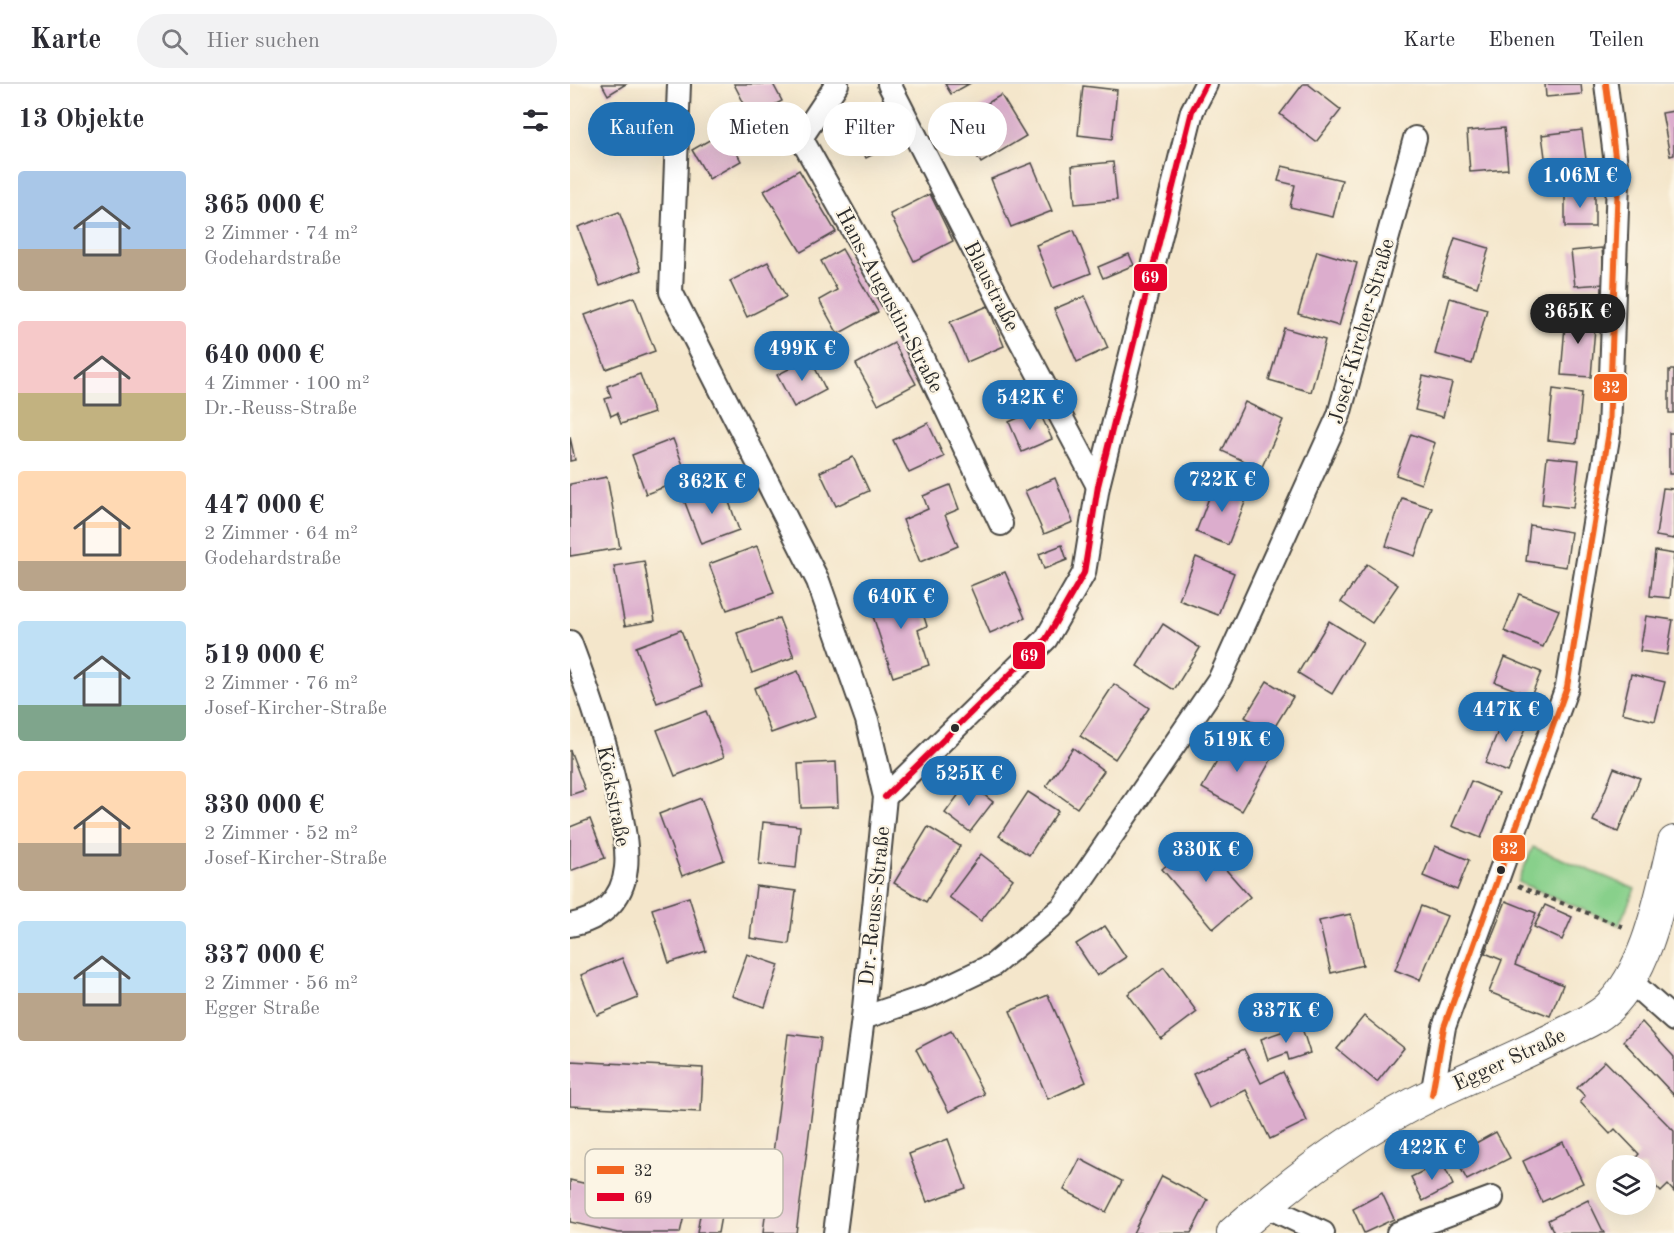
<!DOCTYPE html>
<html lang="de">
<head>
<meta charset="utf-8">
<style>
  :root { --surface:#fff; --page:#f2f2f3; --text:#2b2b33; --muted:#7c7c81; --line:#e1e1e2; --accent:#1f6fb2 }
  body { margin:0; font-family:"Old Standard TT",serif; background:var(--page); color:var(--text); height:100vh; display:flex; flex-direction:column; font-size:22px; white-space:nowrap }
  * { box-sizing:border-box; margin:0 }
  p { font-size:20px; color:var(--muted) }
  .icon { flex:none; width:33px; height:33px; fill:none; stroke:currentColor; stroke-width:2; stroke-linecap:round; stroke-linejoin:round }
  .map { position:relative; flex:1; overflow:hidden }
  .sheet { display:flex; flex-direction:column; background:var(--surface); width:570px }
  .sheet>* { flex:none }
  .guide { position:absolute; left:18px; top:18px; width:570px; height:54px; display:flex; gap:12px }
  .buttons { position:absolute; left:1026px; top:1071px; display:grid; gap:12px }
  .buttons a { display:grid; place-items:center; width:60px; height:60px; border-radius:50%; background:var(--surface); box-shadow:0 6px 24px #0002; font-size:30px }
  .price { position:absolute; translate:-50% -51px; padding:0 14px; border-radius:21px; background:var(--accent); color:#fff; font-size:20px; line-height:39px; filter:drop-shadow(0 2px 3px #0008) }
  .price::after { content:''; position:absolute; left:50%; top:36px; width:18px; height:14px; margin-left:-9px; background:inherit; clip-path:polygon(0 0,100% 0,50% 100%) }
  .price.on { background:#222; color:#fff }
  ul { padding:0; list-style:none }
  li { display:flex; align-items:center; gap:18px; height:150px; padding:0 18px }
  li span { display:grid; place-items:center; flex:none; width:168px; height:120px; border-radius:6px; color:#555 }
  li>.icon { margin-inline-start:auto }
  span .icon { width:72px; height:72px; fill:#fffc; stroke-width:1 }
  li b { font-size:26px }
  h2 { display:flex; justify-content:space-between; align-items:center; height:72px; padding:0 18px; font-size:26px }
  .tag { padding:0 21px; border-radius:27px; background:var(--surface); box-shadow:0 6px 24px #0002; font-size:21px; line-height:54px }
  .tag.on { background:var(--accent); color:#fff }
  header { display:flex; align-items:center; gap:36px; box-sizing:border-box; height:84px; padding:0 30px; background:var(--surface); border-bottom:2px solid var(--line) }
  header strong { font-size:28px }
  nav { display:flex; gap:33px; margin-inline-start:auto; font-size:21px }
  .search { width:420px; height:54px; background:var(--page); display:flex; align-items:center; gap:15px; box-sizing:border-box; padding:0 21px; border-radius:33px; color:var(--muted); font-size:22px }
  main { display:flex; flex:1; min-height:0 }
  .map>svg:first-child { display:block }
</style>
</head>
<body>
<header>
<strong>Karte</strong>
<div class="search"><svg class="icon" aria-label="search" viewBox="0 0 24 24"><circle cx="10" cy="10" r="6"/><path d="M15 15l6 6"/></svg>Hier suchen</div>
<nav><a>Karte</a><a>Ebenen</a><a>Teilen</a></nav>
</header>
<main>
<section class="sheet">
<h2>13 Objekte<svg class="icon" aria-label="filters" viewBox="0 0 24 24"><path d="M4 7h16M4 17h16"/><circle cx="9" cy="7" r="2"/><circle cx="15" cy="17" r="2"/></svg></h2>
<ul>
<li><span style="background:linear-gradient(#a9c7e8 65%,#b9a48a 0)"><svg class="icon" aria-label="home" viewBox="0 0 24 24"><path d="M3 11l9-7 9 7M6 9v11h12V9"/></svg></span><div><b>365 000 €</b><p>2 Zimmer · 74 m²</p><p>Godehardstraße</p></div></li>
<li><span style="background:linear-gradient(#f6c9c9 60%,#c2b280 0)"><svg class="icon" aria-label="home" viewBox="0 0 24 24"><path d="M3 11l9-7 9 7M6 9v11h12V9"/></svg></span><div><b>640 000 €</b><p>4 Zimmer · 100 m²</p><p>Dr.-Reuss-Straße</p></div></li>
<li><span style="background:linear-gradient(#ffd9b3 75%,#b9a48a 0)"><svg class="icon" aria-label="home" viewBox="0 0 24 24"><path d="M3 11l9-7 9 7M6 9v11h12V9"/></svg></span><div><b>447 000 €</b><p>2 Zimmer · 64 m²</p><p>Godehardstraße</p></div></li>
<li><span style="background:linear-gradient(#bfe0f5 70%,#7fa58c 0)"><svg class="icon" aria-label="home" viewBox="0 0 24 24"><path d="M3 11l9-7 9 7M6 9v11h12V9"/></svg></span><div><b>519 000 €</b><p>2 Zimmer · 76 m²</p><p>Josef-Kircher-Straße</p></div></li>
<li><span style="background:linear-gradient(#ffd9b3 60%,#b9a48a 0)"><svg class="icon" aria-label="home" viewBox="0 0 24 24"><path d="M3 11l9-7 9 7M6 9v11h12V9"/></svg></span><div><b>330 000 €</b><p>2 Zimmer · 52 m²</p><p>Josef-Kircher-Straße</p></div></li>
<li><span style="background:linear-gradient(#bfe0f5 60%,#b9a48a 0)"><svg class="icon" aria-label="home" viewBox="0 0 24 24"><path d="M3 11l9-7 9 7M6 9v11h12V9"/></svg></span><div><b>337 000 €</b><p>2 Zimmer · 56 m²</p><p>Egger Straße</p></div></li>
</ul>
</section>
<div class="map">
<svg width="1104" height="1149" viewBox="0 0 1104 1149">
  <rect width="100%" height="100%" fill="#fcf5e5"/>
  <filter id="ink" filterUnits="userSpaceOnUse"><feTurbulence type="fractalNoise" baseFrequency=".0167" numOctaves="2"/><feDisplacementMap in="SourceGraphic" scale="12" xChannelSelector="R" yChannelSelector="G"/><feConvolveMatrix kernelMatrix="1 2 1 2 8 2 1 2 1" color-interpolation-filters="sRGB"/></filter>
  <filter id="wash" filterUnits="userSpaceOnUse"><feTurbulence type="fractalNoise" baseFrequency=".008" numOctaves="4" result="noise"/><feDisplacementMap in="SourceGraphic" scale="24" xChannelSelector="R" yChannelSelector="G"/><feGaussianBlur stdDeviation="1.35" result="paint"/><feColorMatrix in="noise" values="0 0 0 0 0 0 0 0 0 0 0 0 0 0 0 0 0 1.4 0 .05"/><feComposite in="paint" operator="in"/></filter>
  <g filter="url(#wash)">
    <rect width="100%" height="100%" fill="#f4e6cb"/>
    <!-- green -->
    <path fill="#88d08b" stroke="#5a7e5b" stroke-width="1.5" d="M963,763L1065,805L1049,841L948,798Z"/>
    <g id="blocks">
      <!-- building -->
      <g fill="#dcadcd">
        <path d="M32,0H56L38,11Z"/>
        <path d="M164,0H203L212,17L181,33Z"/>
        <path d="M375,0H399L381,10Z"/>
        <path d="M733,0H738L771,26L746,58L710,30Z"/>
        <path d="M975,0H1011L1012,10L976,13Z"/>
        <path d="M513,2L547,6L542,55L508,51Z"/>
        <path d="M431,11L456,52L411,79L386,38Z"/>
        <path d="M307,22L326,59L296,74L277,37Z"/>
        <path d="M1104,27V71L1100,72L1092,29Z"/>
        <path d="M934,44L938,85L900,88L897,47Z"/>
        <path d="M1012,46L1017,83L977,88L972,51Z"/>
        <path d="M155,47L171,77L139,95L122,66Z"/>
        <path d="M543,78L547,116L505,120L502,82Z"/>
        <path d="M462,79L482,127L441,143L421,95Z"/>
        <path d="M712,82L772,96L763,133L720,123L725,101L708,97Z"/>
        <path d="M229,86L266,148L231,168L194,107Z"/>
        <rect x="995" y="108" width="30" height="35"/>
        <path d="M360,110L383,157L344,177L320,130Z"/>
        <path d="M49,128L71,186L30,202L8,143Z"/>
        <path d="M504,146L521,189L483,204L466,161Z"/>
        <path d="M885,154L919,164L907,203L873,192Z"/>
        <path d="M1032,164L1035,200L1005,202L1001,167Z"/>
        <path d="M272,165L308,228L268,250L249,216L267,206L251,177Z"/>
        <path d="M747,167L787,179L769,242L728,230Z"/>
        <path d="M559,170L564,181L533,194L528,183Z"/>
        <path d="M198,178L216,213L177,233L160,197Z"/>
        <path d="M515,212L538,264L507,278L484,225Z"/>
        <path d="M64,213L85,267L36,285L15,231Z"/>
        <path d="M880,214L917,225L902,280L865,270Z"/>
        <path d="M418,222L434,262L397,278L380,238Z"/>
        <path d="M996,229L1026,231L1021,293L991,291Z"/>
        <path d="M714,244L755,256L741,308L699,296Z"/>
        <path d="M324,259L346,300L308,320L286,280Z"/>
        <path d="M240,274L256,306L224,323L207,291Z"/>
        <rect x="1099" y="286" width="5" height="43"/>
        <path d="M70,290L84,329L51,340L47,329L41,332L35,315L41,313L37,302Z"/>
        <path d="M853,292L882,299L873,333L845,326Z"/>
        <path d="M983,305L1012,309L1007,359L978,356Z"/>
        <path d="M675,318L713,336L691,385L652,367Z"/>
        <path d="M468,325L482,355L452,368L439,338Z"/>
        <path d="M358,339L374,373L339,389L323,356Z"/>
        <rect x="1099" y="349" width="5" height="41"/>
        <path d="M841,350L865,359L851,400L826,391Z"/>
        <path d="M0,353L5,376L0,377Z"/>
        <path d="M103,355L118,394L76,410L62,371Z"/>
        <path d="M283,373L299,407L266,422L250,388Z"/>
        <path d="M977,373L1009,376L1003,424L972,420Z"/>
        <path d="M37,393L50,464L0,472V400Z"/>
        <path d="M485,394L503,438L474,450L455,407Z"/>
        <path d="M645,398L678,411L658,461L626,448Z"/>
        <path d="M153,401L169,446L131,460L114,416Z"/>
        <path d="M380,401L389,425L375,431L388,462L350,478L333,436L358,425L353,412Z"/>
        <path d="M1093,404L1104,405V455L1086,452Z"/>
        <path d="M832,414L862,424L845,472L816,462Z"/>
        <path d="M960,441L1001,448L996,483L956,477Z"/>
        <path d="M492,461L497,476L474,485L469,470Z"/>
        <path d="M187,462L204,509L157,526L139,480Z"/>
        <path d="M1085,467L1104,470L1100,514L1080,512Z"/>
        <path d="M626,473L664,489L648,531L609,516Z"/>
        <path d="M74,477L85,537L55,542L44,482Z"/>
        <path d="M797,480L828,501L802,539L771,518Z"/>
        <path d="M435,488L455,534L420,549L400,502Z"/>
        <path d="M344,502L357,542L348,546L359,581L323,593L298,517Z"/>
        <path d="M949,510L989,526L973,563L934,547Z"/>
        <path d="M1076,532L1103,536L1097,571L1070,567Z"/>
        <path d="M209,534L224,573L182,589L167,549Z"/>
        <path d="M759,537L793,558L762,610L728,589Z"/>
        <path d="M593,540L630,564L604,606L567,582Z"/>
        <path d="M111,546L132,602L87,619L66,563Z"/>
        <path d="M935,573L971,588L961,612L925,598Z"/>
        <path d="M228,587L245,633L201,649L184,604Z"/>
        <path d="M1061,590L1095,598L1085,637L1052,629Z"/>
        <path d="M697,597L723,613L701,649L675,633Z"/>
        <path d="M544,600L579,624L545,675L510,652Z"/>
        <path d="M136,627L154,673L105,692L87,646Z"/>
        <path d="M935,630L958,639L938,688L915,679Z"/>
        <path d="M662,651L702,674L672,727L632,704Z"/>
        <path d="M503,664L534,687L507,724L476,702Z"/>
        <path d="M0,666L15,706L0,711Z"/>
        <path d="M266,678L268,723L231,724L228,680Z"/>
        <path d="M1044,684L1070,694L1048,748L1023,737Z"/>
        <path d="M901,697L929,709L911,754L882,742Z"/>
        <path d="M398,698L423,718L400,748L375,729Z"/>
        <path d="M458,708L488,727L459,771L429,752Z"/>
        <path d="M131,714L154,776L112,792L89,730Z"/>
        <path d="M20,735L35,774L0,787V743Z"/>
        <path d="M193,738L230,742L226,784L189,780Z"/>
        <path d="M358,743L390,762L356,818L324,799Z"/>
        <path d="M628,754L680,813L643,845L592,785Z"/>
        <path d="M865,762L899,776L887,806L853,792Z"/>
        <path d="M411,770L443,795L411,837L379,813Z"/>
        <path d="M186,802L226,807L219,860L180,854Z"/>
        <path d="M119,813L136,867L99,879L82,825Z"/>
        <path d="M936,817L966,829L945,881L993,901L980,932L919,908L932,876L915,869Z"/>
        <path d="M975,821L1002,833L992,856L964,843Z"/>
        <path d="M851,822L877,832L850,896L825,886Z"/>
        <path d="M781,830L793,881L761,889L749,837Z"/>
        <path d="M535,842L556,873L527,892L506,860Z"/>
        <path d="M177,870L209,881L195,923L162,912Z"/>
        <path d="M52,874L68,914L27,931L11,891Z"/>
        <path d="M594,883L627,928L591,955L558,910Z"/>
        <path d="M478,911L516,998L478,1015L440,927Z"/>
        <path d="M794,932L834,964L807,998L767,965Z"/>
        <path d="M1072,938L1104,973V1011L1053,957Z"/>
        <path d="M731,941L740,969L719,976L717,969L698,976L691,955Z"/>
        <path d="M381,947L414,1010L379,1028L346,965Z"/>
        <path d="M218,950L251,954L237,1066L226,1149H193Z"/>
        <path d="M674,965L691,999L713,988L737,1037L700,1055L676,1006L639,1024L623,990Z"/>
        <path d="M0,977L133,984L131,1028L0,1022Z"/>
        <path d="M1035,977L1104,1047V1108L1098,1101L1091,1108L1076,1092V1082H1065L1062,1078L1069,1070L1045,1045L1040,1050L1010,1018L1015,1012L1007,1004Z"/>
        <path d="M926,1048L940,1074L897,1096L890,1083L898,1078L891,1067Z"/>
        <path d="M378,1055L396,1104L357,1118L339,1070Z"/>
        <path d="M993,1058L1013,1099L972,1118L953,1077Z"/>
        <path d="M140,1072L161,1076L148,1149H127Z"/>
        <path d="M510,1075L552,1097L536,1128L494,1106Z"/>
        <path d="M872,1078L883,1101L853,1117L841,1093Z"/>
        <path d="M592,1092L638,1116L621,1149H563Z"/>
        <path d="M0,1096L116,1123L110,1149H48L0,1138Z"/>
        <path d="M812,1109L824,1135L794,1149L783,1125Z"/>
        <path d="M1018,1116L1034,1149H984L978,1136Z"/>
      </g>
    </g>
  </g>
  <g filter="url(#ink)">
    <use href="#blocks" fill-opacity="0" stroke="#494743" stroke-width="1.5"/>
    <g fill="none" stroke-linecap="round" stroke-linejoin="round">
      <!-- street casing -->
      <g stroke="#494743" stroke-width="26">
        <g id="street">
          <path d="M109,0L101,208L248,497L297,636L315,713L293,934L265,1149"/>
          <path d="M267,0L231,54L338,244L431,440"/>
          <path d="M319,0L439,235L528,402"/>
          <path d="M0,558C21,614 40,670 51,729C54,746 58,767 56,784C53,816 30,836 0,841"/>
          <path d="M315,713L476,555L514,489L528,402L622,27L636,0"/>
          <path d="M1059,896L1104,936"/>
          <path d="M293,934L358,912L423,881L493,823L650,594L769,331L845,54"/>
          <path d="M862,1011L874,943L997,603L1039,348L1048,97L1036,0"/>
          <path d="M694,1121L753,1149"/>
          <path d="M828,1149L922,1114"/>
        </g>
      </g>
      <!-- secondary casing -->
      <g stroke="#494743" stroke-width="34">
        <path id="secondary" d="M663,1149C723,1096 790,1045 863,1010C906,990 949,972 991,951C1006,943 1025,936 1038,924C1079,885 1091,810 1104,758"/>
      </g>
      <!-- path -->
      <path stroke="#494743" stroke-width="4" stroke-dasharray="4.5 4.5" stroke-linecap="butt" d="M948,802L1056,844"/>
      <!-- street -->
      <use href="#street" stroke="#fff" stroke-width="22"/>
      <!-- secondary -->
      <use href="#secondary" stroke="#fff" stroke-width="32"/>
      <!-- bus-1 casing -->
      <g stroke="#fcf5e5" stroke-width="10">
        <path id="bus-1" d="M862,1011L874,943L997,603L1039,348L1048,97L1036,0"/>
      </g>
      <!-- bus-2 casing -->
      <g stroke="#fcf5e5" stroke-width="10">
        <path id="bus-2" d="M315,713L476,555L514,489L528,402L622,27L636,0"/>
      </g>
      <!-- bus-1 -->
      <use href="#bus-1" stroke="#f26522" stroke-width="6"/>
      <!-- bus-2 -->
      <use href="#bus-2" stroke="#e4002b" stroke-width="6"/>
    </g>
  </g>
  <!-- markers -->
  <g fill="#2b2b2b" stroke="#fcf5e5" stroke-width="2">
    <circle cx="385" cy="644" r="5"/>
    <circle cx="931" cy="786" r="5"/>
  </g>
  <g text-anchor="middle" stroke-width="4.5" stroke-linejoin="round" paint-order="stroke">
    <!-- street labels -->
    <g font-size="21" fill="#2b2b2b" stroke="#fcf5e5">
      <text transform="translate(422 202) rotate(63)" y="7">Blaustraße</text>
      <text transform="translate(320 216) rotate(62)" y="7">Hans-Augustin-Straße</text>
      <text transform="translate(791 247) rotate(-74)" y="7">Josef-Kircher-Straße</text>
      <text transform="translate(44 712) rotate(79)" y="7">Köckstraße</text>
      <text transform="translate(304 822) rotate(-84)" y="7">Dr.-Reuss-Straße</text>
      <text transform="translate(939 975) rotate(-25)" y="7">Egger Straße</text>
    </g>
  </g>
  <!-- legend -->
  <rect x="15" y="1065" width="198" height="69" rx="9" fill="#fcf5e5" stroke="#bdb8ad" stroke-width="1.5"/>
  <rect x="27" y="1082" width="27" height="8" fill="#f26522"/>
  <rect x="27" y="1109" width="27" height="8" fill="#e4002b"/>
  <g font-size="16" fill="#2b2b2b">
    <text x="64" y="1092">32</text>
    <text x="64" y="1119">69</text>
  </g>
  <g stroke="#fcf5e5" stroke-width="2">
    <rect x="563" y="179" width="35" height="29" rx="6" fill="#e4002b"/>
    <rect x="1023" y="289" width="35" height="29" rx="6" fill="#f26522"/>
    <rect x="442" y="557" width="34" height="29" rx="6" fill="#e4002b"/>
    <rect x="922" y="750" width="34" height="28" rx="6" fill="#f26522"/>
  </g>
  <g font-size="16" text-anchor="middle" font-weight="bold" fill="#fff">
    <text x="580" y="199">69</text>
    <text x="1041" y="309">32</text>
    <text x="459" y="577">69</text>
    <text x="939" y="770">32</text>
  </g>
</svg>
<div class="buttons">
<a><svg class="icon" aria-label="layers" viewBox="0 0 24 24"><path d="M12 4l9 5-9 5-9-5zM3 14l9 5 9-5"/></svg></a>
</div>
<b class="price" style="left:1010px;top:125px">1.06M €</b>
<b class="price on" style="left:1008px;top:261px">365K €</b>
<b class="price" style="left:232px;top:298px">499K €</b>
<b class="price" style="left:460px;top:347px">542K €</b>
<b class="price" style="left:652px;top:429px">722K €</b>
<b class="price" style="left:142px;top:431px">362K €</b>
<b class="price" style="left:331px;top:546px">640K €</b>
<b class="price" style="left:936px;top:659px">447K €</b>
<b class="price" style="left:667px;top:689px">519K €</b>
<b class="price" style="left:399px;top:723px">525K €</b>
<b class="price" style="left:636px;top:799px">330K €</b>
<b class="price" style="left:716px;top:960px">337K €</b>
<b class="price" style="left:862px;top:1097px">422K €</b>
<div class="guide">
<a class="tag on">Kaufen</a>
<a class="tag">Mieten</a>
<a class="tag">Filter</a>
<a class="tag">Neu</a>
</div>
</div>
</main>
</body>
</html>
